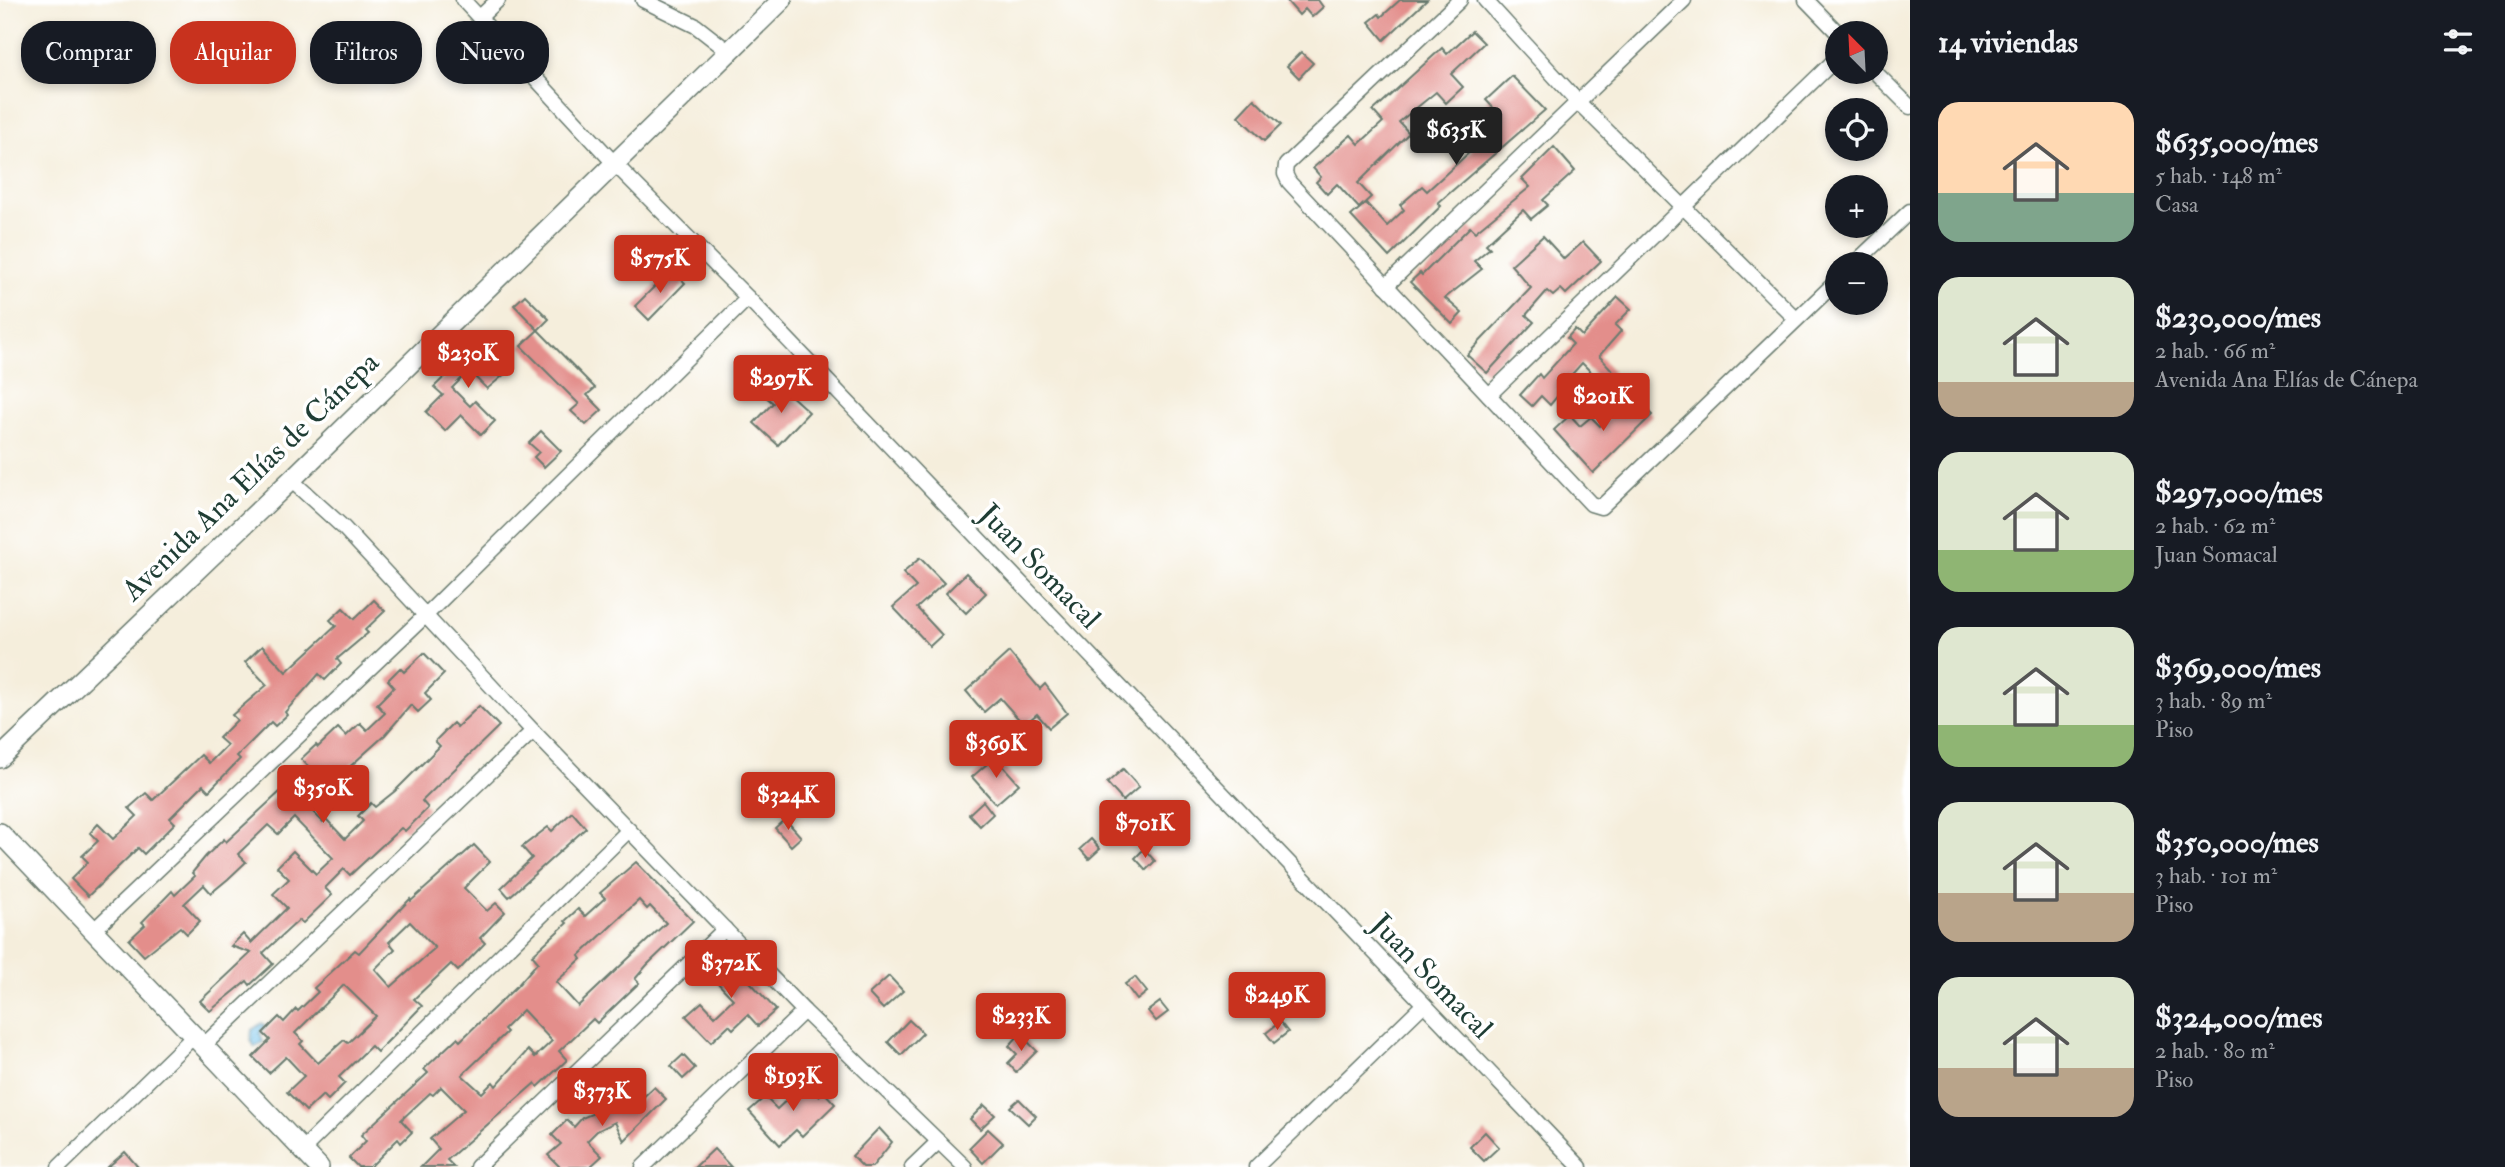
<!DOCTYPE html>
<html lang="es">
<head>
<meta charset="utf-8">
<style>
  :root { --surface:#171b24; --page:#242831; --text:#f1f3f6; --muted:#9ea1a6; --accent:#c8321e }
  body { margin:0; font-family:"IM FELL Double Pica",serif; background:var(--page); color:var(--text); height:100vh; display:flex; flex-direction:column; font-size:26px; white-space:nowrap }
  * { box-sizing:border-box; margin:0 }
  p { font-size:23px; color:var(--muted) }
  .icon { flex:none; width:38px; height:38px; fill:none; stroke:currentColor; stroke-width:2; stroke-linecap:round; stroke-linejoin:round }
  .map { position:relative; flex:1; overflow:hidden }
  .panel { display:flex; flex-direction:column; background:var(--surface); width:595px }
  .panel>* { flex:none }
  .banner { position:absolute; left:21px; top:21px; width:665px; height:63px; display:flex; gap:14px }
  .needle { width:46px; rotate:336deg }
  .tools { position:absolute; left:1825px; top:21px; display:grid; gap:14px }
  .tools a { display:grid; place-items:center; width:63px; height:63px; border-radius:50%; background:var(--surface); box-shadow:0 4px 10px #0003; font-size:35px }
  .price { position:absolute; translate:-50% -60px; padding:0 16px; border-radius:7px; background:var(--accent); color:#fff; font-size:23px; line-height:46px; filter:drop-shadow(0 2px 4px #0008) }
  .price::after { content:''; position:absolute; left:50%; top:42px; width:21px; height:16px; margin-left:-10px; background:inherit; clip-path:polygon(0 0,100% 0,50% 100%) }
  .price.on { background:#222; color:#fff }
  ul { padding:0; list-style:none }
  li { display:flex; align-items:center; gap:21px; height:175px; padding:0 28px }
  li span { display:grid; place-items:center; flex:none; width:196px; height:140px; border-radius:21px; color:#555 }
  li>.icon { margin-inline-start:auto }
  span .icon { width:84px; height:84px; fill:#fffc; stroke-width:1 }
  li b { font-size:30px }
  h2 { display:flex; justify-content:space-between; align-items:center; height:84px; padding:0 28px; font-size:30px }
  .chip { padding:0 24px; border-radius:28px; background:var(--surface); box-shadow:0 4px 10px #0003; font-size:24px; line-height:63px }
  .chip.on { background:var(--accent); color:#fff }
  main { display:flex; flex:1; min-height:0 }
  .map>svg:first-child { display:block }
</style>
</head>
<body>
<main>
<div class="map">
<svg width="1910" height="1167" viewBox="0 0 1910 1167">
  <rect width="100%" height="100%" fill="#fff"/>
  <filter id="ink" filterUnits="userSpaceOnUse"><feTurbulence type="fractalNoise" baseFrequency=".0143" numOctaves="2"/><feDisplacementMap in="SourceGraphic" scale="14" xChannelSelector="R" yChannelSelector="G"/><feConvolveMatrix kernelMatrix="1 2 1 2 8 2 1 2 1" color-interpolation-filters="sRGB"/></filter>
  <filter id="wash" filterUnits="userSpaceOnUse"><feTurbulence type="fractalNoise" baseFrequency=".00686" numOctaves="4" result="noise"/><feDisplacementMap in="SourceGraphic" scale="28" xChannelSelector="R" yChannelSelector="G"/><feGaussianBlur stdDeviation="1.57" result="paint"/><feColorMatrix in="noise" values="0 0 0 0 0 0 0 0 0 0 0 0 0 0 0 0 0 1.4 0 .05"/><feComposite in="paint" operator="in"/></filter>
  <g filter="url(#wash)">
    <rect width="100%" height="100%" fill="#f5eedc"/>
    <!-- water -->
    <path fill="#6fc1eb" stroke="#477f90" stroke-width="2" d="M262,1023L265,1026L260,1033L263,1042L255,1047L251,1040L252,1030Z"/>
    <g id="blocks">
      <!-- building -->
      <g fill="#e38e8b" fill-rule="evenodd">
        <path d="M1286,0H1318L1323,7L1312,17L1305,9L1299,15Z"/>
        <path d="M1400,0H1427L1384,40L1369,22L1379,14L1381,17Z"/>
        <path d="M1472,31L1484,43L1451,74L1463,87L1446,103L1436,92L1399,122L1409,133L1358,183L1371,197L1359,208L1337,184L1327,194L1316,182L1321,177L1313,168L1351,135L1359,144L1383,122L1373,111L1442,48L1447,54Z"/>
        <path d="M1301,52L1313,63L1299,78L1287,66Z"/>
        <path d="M1512,76L1545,110L1438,203L1441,206L1389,257L1351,216L1366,203L1387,226L1404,210L1400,205L1422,186L1427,191L1472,150L1459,136L1469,127L1477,135L1499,114L1486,100Z"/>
        <path d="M1254,99L1281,125L1264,141L1238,116Z"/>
        <path d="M1554,147L1575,171L1543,200L1548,205L1531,219L1523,210L1486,244L1490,248L1474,261L1482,269L1445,298L1462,313L1452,324L1410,282L1420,273L1422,275L1470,227L1475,232L1530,187L1522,179Z"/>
        <path d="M1543,236L1564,259L1583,242L1601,261L1566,294L1561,289L1553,296L1547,291L1526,315L1534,322L1487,373L1467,355L1531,288L1511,265Z"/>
        <path d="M672,269L685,283L649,320L635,306Z"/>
        <path d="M525,295L549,319L538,330L514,305Z"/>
        <path d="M1618,297L1631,309L1615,325L1621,331L1599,356L1613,371L1601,382L1582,363L1557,391L1560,393L1550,405L1541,396L1532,406L1520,395L1539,374L1542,378L1573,344L1567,338L1575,329L1582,336Z"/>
        <path d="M538,330L595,388L587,395L602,410L586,425L571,411L579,404L521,346Z"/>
        <path d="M486,342L512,368L487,389L469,371L452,388L470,406L475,401L495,421L481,435L461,415L445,431L426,412L443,395L434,387L467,355L469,358Z"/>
        <path d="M778,384L809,412L778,445L754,423L773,403L766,397Z"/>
        <path d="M1632,395L1652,415L1593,473L1554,430L1570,415L1580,426L1591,417L1600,426Z"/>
        <path d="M541,431L561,451L544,467L534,457L539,452L529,443Z"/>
        <path d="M920,558L944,583L917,608L942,635L930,646L893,607L916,587L903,573Z"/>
        <path d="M966,573L986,593L966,613L946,593Z"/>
        <path d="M374,600L385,611L365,630L368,633L337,659L341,664L325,680L319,674L285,712L287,715L275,726L271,722L237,756L240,759L209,791L203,785L170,818L175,823L144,854L138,848L88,896L71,879L88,862L82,856L98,841L90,833L98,824L113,839L137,816L129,808L146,793L153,800L201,755L209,763L227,745L219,738L237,720L232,715L267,685L245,662L262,646L286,672L336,626L330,620L343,608L354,619Z"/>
        <path d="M1009,652L1040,689L1045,684L1067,713L1049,728L1037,714L1024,725L1000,698L984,712L966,691Z"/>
        <path d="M424,653L444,674L425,693L431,700L418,712L411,705L385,735L346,770L344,768L307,806L323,822L326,819L345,839L363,821L358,816L371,803L375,807L395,791L440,746L435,741L453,723L457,727L479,706L499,726L422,801L428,808L405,831L401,828L350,875L344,869L325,888L332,895L303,923L299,920L263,953L273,964L250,985L247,981L210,1011L200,1001L251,953L231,946L243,934L251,943L287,908L273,894L289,879L277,867L293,851L316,874L333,858L294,818L278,834L268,825L238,854L246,862L228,879L211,893L204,885L184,904L200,921L187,934L180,927L144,956L129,940L145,925L142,922L172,891L175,895L195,876L192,873L206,856L224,839L226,842L308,766L301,759L316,745L318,747L338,728L346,736L360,723L367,730L385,713L377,704L394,687L388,680L400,668L404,672Z"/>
        <path d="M995,757L1019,784L996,804L972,777Z"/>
        <path d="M1123,769L1139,787L1123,801L1107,783Z"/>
        <path d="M983,801L993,814L980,826L969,814Z"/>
        <path d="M572,812L586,828L509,897L501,888L532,858L522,847L548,827L552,831Z"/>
        <path d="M785,819L801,837L791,846L775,828Z"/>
        <path d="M1091,839L1100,849L1089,859L1080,849Z"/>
        <path d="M474,845L490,862L464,888L487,911L496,903L505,912L480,938L485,943L458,971L451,964L414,999L422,1006L393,1036L377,1052L371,1046L339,1077L345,1083L328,1100L323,1095L306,1111L287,1092L304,1076L286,1057L269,1073L253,1057L270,1040L263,1033L279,1017L284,1022L296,1009L298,1011L318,992L314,988L355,950L359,953L410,899L411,901ZM410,922L435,948L391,987L375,969L395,949L389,942ZM344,985L376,1016L348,1043L344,1040L318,1063L300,1044L303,1041L295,1033Z"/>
        <path d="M1144,849L1155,861L1146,870L1135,858Z"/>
        <path d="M636,862L693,921L647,965L635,979L639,983L597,1023L593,1019L559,1051L567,1060L538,1087L535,1083L447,1160L454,1167H421L439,1149L430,1139L464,1110L441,1087L433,1095L430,1093L401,1120L412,1132L401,1143L398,1139L370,1167H358L349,1158L366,1141L361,1135L428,1073L424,1069L457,1038L460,1041L517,986L538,962L532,955L567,923L565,921L578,909L585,916L605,898L600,893ZM639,900L647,909L650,906L666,923L578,1006L556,982L581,959L579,956ZM523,1010L552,1041L535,1057L528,1050L496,1086L493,1082L482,1093L462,1075L507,1032L504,1029Z"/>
        <path d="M724,948L742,967L739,970L776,1010L758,1026L748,1015L733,1029L729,1025L711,1042L686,1016L702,1002L715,1016L733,999L711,976L718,969L710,961Z"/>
        <path d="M889,976L903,991L883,1009L869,994Z"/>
        <path d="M1135,977L1147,992L1137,1000L1125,984Z"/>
        <path d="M1160,1002L1168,1012L1156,1021L1148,1011Z"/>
        <path d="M909,1020L923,1033L901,1055L888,1042Z"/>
        <path d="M1280,1022L1288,1032L1274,1043L1266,1033Z"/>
        <path d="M1020,1034L1037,1051L1016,1072L1008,1063L1017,1054L1009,1046Z"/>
        <path d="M683,1055L695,1068L683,1079L671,1066Z"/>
        <path d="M806,1082L819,1096L824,1092L835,1104L802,1136L796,1130L780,1145L749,1111L765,1097L777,1109Z"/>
        <path d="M654,1087L666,1099L624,1141L615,1122L597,1131L587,1141L602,1156L590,1167H560L548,1155L561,1144L552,1135L567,1120L574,1127L582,1118L615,1104L611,1100L624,1088L638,1102Z"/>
        <path d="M1019,1099L1036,1116L1028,1124L1010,1107Z"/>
        <path d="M984,1105L995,1115L980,1129L970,1119Z"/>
        <path d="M879,1128L892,1142L872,1167H863L852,1156Z"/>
        <path d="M988,1129L1003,1143L983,1163L969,1148Z"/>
        <path d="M1485,1132L1499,1147L1484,1161L1470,1147Z"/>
        <path d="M714,1149L731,1167H695Z"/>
        <path d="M125,1152L138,1167H108Z"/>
      </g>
    </g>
  </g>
  <g filter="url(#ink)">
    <use href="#blocks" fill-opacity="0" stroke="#6a7b6f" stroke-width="2"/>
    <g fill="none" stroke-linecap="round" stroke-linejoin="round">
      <!-- minor casing -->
      <g stroke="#6a7b6f" stroke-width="17">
        <g id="minor">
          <path d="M463,0L613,162L748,298L1580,1167"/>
          <path d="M643,0L696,26L728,51"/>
          <path d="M1460,0L1286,165L1285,174L1289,182L1591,504L1601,507L1838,280"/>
          <path d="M1485,0L1578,102L1796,319"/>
          <path d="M1806,0L1838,33"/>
          <path d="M480,17L498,0"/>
          <path d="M1875,72L1910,107"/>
          <path d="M1854,264L1910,211"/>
          <path d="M1386,286L1684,0"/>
          <path d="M1489,395L1838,57"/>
          <path d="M291,480L344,528L533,731L804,1011L965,1167"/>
          <path d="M92,932L427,614L748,298"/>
          <path d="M202,1047L533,731"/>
          <path d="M302,1150L629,830"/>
          <path d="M59,1167L193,1037"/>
          <path d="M477,1167L725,929"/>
          <path d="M643,1167L804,1011"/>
          <path d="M912,1167L938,1142"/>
          <path d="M1256,1167L1423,1005"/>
        </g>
      </g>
      <!-- major casing -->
      <g stroke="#6a7b6f" stroke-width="22">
        <g id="major">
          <path d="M0,758L291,480L782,0"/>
          <path d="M0,833L319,1167"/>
        </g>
      </g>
      <!-- minor -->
      <use href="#minor" stroke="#fff" stroke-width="14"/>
      <!-- major -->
      <use href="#major" stroke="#fff" stroke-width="19"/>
    </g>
  </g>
  <g text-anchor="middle" stroke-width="7" stroke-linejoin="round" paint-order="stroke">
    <!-- street labels -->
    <g font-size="30" fill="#1f3d34" stroke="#fff">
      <text transform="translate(250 476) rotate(-44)" y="10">Avenida Ana Elías de Cánepa</text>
      <text transform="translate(1040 566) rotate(46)" y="10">Juan Somacal</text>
      <text transform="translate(1432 976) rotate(46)" y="10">Juan Somacal</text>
    </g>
  </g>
</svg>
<div class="tools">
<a><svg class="needle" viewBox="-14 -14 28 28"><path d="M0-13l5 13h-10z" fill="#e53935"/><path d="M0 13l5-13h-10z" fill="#9ea1a6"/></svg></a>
<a><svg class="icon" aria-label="locate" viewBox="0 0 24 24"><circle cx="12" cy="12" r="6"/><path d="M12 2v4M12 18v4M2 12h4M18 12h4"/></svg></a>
<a>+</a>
<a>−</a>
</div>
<b class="price on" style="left:1456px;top:167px">$635K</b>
<b class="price" style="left:660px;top:295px">$575K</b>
<b class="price" style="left:468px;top:390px">$230K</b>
<b class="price" style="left:781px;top:415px">$297K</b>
<b class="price" style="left:1603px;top:433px">$201K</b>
<b class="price" style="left:996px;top:780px">$369K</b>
<b class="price" style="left:323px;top:825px">$350K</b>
<b class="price" style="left:788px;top:832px">$324K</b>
<b class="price" style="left:1145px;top:860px">$701K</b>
<b class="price" style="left:731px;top:1000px">$372K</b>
<b class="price" style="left:1277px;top:1032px">$249K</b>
<b class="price" style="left:1021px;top:1053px">$233K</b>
<b class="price" style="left:793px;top:1113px">$193K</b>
<b class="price" style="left:602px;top:1128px">$373K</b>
<div class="banner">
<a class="chip">Comprar</a>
<a class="chip on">Alquilar</a>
<a class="chip">Filtros</a>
<a class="chip">Nuevo</a>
</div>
</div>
<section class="panel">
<h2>14 viviendas<svg class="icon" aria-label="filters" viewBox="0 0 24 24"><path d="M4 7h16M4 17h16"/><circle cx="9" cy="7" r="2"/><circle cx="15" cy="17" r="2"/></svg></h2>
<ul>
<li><span style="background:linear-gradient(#ffd9b3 65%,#7fa58c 0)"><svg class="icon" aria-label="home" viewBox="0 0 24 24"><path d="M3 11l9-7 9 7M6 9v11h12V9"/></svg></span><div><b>$635,000/mes</b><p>5 hab. · 148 m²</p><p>Casa</p></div></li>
<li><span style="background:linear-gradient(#dfe7d0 75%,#b9a48a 0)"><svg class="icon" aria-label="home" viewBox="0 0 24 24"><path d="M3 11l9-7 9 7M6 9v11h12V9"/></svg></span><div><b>$230,000/mes</b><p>2 hab. · 66 m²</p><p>Avenida Ana Elías de Cánepa</p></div></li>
<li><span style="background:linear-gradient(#dfe7d0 70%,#8fb573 0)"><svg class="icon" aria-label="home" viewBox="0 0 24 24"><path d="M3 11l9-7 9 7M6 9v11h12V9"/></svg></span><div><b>$297,000/mes</b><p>2 hab. · 62 m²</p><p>Juan Somacal</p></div></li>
<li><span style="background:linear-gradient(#dfe7d0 70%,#8fb573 0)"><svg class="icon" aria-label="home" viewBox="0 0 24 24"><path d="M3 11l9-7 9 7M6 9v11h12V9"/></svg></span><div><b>$369,000/mes</b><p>3 hab. · 89 m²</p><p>Piso</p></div></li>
<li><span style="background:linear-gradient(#dfe7d0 65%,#b9a48a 0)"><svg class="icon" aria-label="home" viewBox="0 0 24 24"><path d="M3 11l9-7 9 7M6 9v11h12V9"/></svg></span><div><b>$350,000/mes</b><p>3 hab. · 101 m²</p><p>Piso</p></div></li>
<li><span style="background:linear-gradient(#dfe7d0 65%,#b9a48a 0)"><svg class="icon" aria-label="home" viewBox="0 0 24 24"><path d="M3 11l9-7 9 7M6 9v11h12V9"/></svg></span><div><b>$324,000/mes</b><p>2 hab. · 80 m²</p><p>Piso</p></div></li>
</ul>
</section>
</main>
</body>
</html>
